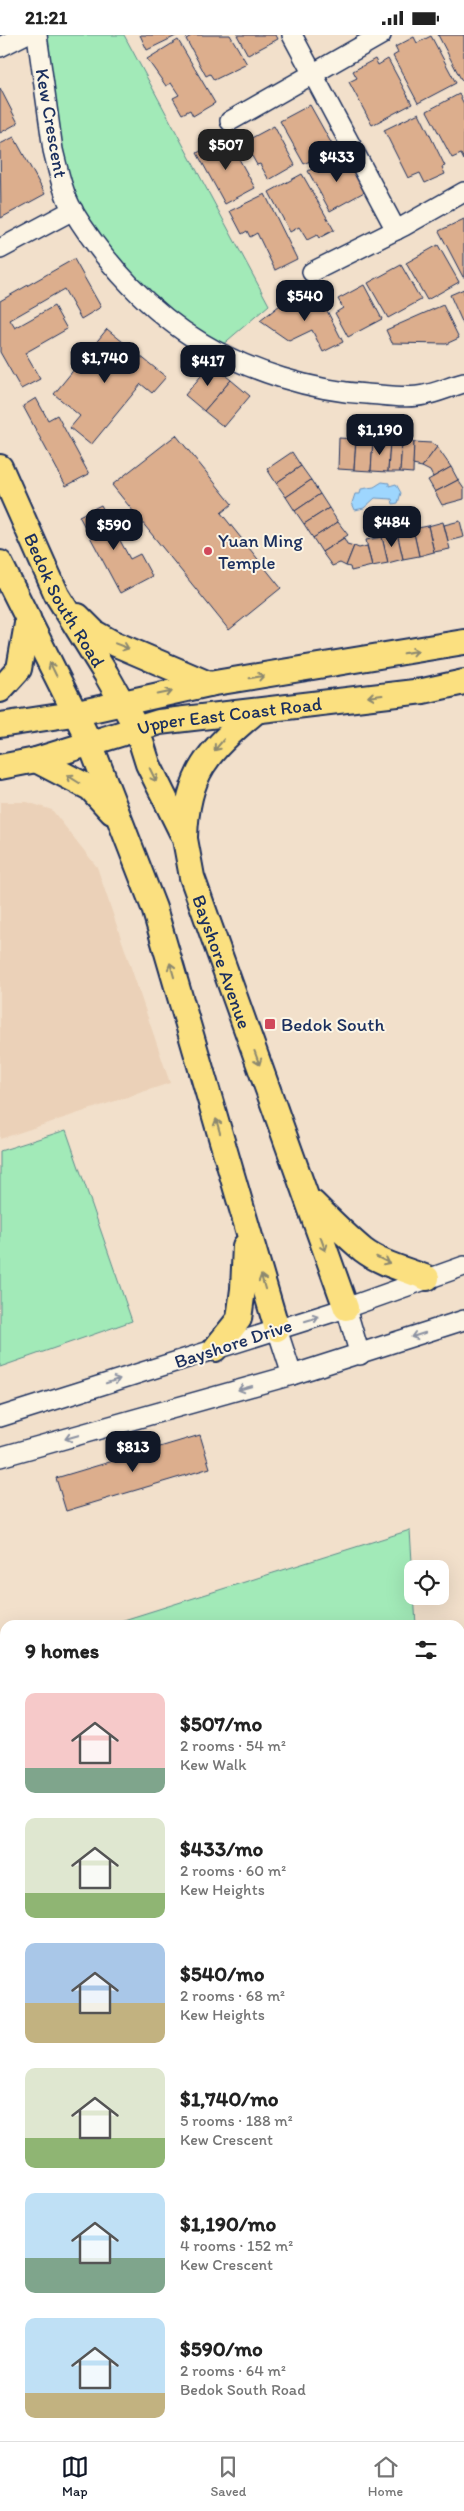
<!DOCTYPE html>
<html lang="en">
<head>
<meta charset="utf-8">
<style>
  :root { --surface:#fff; --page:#f2f2f2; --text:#222; --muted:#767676; --line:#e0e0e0; --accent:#111827 }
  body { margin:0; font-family:Itim,sans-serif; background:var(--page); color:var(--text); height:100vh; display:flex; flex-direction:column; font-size:19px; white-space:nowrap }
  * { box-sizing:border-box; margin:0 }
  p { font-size:16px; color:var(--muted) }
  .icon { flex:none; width:28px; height:28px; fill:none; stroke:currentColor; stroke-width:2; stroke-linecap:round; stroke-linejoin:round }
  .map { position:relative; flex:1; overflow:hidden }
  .drawer { position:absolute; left:0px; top:1585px; width:465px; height:821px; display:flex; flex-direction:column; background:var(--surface); border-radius:15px 15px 0 0; box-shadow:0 5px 20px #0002 }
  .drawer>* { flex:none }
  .controls { position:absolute; left:404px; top:1525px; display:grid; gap:10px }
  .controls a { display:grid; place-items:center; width:45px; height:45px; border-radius:10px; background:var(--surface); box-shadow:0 5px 20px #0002; font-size:25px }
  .price { position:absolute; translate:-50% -42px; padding:0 11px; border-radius:10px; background:var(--accent); color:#fff; font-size:16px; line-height:32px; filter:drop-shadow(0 1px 2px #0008) }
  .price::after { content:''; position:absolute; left:50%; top:30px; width:15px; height:11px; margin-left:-8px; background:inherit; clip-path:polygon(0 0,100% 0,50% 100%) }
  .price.current { background:#222; color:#fff }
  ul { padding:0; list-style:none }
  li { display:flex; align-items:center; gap:15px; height:125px; padding:0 25px }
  li span { display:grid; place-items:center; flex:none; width:140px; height:100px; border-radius:10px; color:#555 }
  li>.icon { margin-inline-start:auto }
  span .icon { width:60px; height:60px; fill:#fffc; stroke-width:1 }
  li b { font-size:21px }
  h2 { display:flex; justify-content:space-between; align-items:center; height:60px; padding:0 25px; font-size:21px }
  .status { display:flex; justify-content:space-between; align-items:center; height:35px; padding:0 25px; background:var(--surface); direction:ltr }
  .status svg { height:14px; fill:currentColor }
  .menu { display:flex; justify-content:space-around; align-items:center; height:70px; border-top:1px solid var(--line); background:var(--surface); font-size:14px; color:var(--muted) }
  .menu a { display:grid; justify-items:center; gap:2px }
  .menu .current { color:var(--accent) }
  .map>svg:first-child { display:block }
</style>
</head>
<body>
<div class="status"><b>21:21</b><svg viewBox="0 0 49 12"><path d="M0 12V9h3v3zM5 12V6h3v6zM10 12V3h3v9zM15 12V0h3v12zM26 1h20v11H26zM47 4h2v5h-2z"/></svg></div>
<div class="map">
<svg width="464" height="2406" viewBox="0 0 464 2406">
  <rect width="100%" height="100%" fill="#f2e0cb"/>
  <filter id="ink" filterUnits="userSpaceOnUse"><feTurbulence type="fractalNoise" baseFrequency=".02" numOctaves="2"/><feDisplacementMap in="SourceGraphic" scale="10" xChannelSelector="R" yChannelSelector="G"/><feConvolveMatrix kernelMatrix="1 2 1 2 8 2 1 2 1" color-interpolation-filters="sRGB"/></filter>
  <g filter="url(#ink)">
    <!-- built -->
    <path fill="#ebd1b8" d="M0,767H27L52,775L97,832L170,1048L0,1104Z"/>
    <!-- green -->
    <g fill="#a2eab8" stroke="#5e8c8b">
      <path d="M42,0H124L269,270L221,311L179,284L113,223L66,149Z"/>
      <path d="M66,1095L132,1286L0,1332V1116Z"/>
      <path d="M410,1495L416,1590H108Z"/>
      <path d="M5,1924V2327H0V1925Z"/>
      <path d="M460,1973L464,1981V2335H460Z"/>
      <path d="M0,2393L5,2401H124L166,2406H0Z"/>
    </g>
    <!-- water -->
    <path fill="#9ed6fe" stroke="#6a93be" d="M382,447L389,448V451L396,449L401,458L398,468L393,469L392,464L375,463L364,473L355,475L352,468L355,459H360L361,454L374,452Z"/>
    <!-- building -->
    <g fill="#dcae8d" stroke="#1b2f5e">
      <path d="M140,0H178L147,15Z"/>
      <path d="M193,0H230L247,29L214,45L210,39L206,41L186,4Z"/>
      <path d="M237,0H276L278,4L248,20Z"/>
      <path d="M438,0H464V45L462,46Z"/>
      <path d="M431,1L456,48L418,68L393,21L398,18L395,12L414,2L417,8Z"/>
      <path d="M178,5L215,68L193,81L190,75L182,79L173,63L179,60L171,48L166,51L147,24Z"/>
      <path d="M375,24L378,30L388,24L412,69L372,90L349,47L357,43L353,36Z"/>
      <path d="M0,53L18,88L0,98Z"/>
      <path d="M459,59L464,69V125L461,119L452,123L427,76Z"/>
      <path d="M310,70L334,113L304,129L280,86Z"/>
      <path d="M419,78L445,131L442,132L445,139L425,148L420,138L408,143L384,95Z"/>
      <path d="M274,91L295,130L269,145L260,129L257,130L244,107Z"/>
      <path d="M14,102L45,159L1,183L0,109Z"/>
      <path d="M227,102L255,153L225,169L197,118Z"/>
      <path d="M332,123L337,131L349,125L366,156L330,176L308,136Z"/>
      <path d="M302,139L334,195L319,203L317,200L307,205L299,192L290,197L269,157Z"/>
      <path d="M265,159L297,224L275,235L257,198L250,202L247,196L242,199L230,176Z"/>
      <path d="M464,184V242H463L439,196Z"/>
      <path d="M438,210L459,247L427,265L406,228Z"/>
      <path d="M74,224L101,272L81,284L64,254L10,285L15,293L54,271L67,294L25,318L40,344L21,354L0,317V266Z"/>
      <path d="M401,230L421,265L388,283L368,248Z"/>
      <path d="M364,250L382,284L348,302L335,278L343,273L338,264Z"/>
      <path d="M464,254V291L450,260Z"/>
      <path d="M319,260L343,307L323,317L312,295L289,306L260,286L285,266L295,272Z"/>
      <path d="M443,270L459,303L446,309L392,308L386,295Z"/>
      <path d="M107,294L166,342L152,358L141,349L91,410L70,393L80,381L54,359Z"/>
      <path d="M211,329L231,345L204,376L185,360Z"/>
      <path d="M231,345L250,361L224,392L204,376Z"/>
      <path d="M36,363L48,385L57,380L89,439L66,451L23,371Z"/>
      <path d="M176,400L232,469L221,478L281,553L229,595L112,450Z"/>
      <path d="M339,403L356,404L354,435L338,434Z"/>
      <path d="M356,404L373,405L371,436L354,435Z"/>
      <path d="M373,405L390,406L388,437L371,436Z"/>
      <path d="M390,406L402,407L400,437H388Z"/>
      <path d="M402,407H414L413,438L400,437Z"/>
      <path d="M414,407L431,408L437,412L422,432L413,430Z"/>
      <path d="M437,412L451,432L433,442L430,436L422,432Z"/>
      <path d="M292,417L301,431L276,448L267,434Z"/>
      <path d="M301,431L311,445L286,462L276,448Z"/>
      <path d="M451,432L458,445L435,457L428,445Z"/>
      <path d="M311,445L320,459L295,476L286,462Z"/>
      <path d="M458,445L464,454V464L442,470L435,457Z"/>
      <path d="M320,459L329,473L304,489L295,476Z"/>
      <path d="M101,470L130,524L140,519L152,541L120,558L79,481Z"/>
      <path d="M329,473L338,487L313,503L304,489Z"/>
      <path d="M460,486L464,502L448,506L444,490Z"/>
      <path d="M338,487L348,500L322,517L313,503Z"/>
      <path d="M443,487L450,514L434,517L428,491Z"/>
      <path d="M428,491L434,517L419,521L413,494Z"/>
      <path d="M413,494L419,521L403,524L397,498Z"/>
      <path d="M397,498L403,524L388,528L382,502Z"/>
      <path d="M382,502L388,528L372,531L366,505Z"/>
      <path d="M344,503L347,509L354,511L346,531L340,528L332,531L322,517Z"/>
      <path d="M354,511L359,513L367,511L372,531L351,536L350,532L346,531Z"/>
      <path d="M200,1400L210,1433L66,1476L56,1443Z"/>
    </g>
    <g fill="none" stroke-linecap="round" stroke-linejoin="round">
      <!-- minor casing -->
      <g stroke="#1b2f5e" stroke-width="22">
        <g id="minor">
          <path d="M37,0L53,115C58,135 63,159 73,176C104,227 151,278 202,308C248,336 314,356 367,359C385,360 407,364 424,360C437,358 451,351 464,348"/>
          <path d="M292,0L396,195"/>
          <path d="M0,12L24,0"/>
          <path d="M230,86L381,0"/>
          <path d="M0,214L73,175"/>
          <path d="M312,237L404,191L464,157"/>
          <path d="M346,1273L360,1320"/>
          <path d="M277,1294L292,1340"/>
          <path d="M0,1382L346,1273L464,1231"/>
          <path d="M0,1422L292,1340L464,1285"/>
        </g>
      </g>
      <!-- major casing -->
      <g stroke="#1b2f5e" stroke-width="28">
        <g id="major">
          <path id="s1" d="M0,432L57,560L106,639L137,694L148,729L185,804L192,842L346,1273"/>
          <path d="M0,528L90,708L154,873L277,1294"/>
          <path d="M78,581L95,598L111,607L209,649"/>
          <path d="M0,655L19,634L28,583"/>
          <path d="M0,690L73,679L209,649L464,607"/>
          <path d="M36,725L90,753L112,777"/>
          <path id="s2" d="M0,732L36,725L159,687L423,656L464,647"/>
          <path d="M185,802C187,737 208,717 255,677"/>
          <path d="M313,1168C329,1184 345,1200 363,1215C381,1229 407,1235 427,1243"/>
          <path d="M215,1314L239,1284L243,1254L245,1211"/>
        </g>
      </g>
      <!-- highway casing -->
      <g stroke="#1b2f5e" stroke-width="31">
        <g id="highway">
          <path d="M0,2330H5"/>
          <path d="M460,2338L464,2337"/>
          <path d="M0,2390H5"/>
          <path d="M460,2392H464"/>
          <path d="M127,2401L167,2406"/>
        </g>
      </g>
      <!-- minor -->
      <use href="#minor" stroke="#fcf5e5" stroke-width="19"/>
      <!-- major -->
      <use href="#major" stroke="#fbe080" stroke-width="24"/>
      <!-- highway -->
      <use href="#highway" stroke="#fbe080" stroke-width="28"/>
    </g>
    <!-- one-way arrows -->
    <defs><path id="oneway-shaft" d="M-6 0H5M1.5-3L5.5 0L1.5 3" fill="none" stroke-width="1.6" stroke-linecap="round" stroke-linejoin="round" transform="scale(1.25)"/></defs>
    <g stroke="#8b886f">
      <use href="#oneway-shaft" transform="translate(122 611) rotate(21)"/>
      <use href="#oneway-shaft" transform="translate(411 617) rotate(-10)"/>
      <use href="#oneway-shaft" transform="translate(53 634) rotate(-116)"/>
      <use href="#oneway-shaft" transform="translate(257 642) rotate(-9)"/>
      <use href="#oneway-shaft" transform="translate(165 658) rotate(-12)"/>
      <use href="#oneway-shaft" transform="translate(375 661) rotate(173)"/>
      <use href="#oneway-shaft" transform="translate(219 710) rotate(130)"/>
      <use href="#oneway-shaft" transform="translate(153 740) rotate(64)"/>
      <use href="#oneway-shaft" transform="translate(73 744) rotate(-148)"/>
      <use href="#oneway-shaft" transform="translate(172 935) rotate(-106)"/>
      <use href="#oneway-shaft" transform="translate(257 1023) rotate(70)"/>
      <use href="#oneway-shaft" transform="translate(218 1091) rotate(-106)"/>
      <use href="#oneway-shaft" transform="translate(323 1209) rotate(70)"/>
      <use href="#oneway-shaft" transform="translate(383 1225) rotate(26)"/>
      <use href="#oneway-shaft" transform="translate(263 1247) rotate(-106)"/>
    </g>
    <g stroke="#8c92a2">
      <use href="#oneway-shaft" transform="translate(312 1284) rotate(-17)"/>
      <use href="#oneway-shaft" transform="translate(418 1300) rotate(162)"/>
      <use href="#oneway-shaft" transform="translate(113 1346) rotate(-18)"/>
      <use href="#oneway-shaft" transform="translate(245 1353) rotate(164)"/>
      <use href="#oneway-shaft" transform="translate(72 1402) rotate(164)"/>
    </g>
  </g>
  <!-- markers -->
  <g fill="#d1495b" stroke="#fcf5e5" stroke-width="2">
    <circle cx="208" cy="516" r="5"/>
    <rect x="264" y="983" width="12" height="12" rx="2.5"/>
  </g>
  <g text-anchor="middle" stroke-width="4" stroke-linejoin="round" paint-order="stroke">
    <!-- street labels -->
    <g font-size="19" fill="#1b2f5e" stroke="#fcf5e5">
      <text transform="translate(52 88) rotate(80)" y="7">Kew Crescent</text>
      <text dy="7" stroke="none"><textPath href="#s1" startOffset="148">Bedok South Road</textPath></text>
      <text dy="7" stroke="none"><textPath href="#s2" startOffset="236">Upper East Coast Road</textPath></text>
      <text dy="7" stroke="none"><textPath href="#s1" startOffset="545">Bayshore Avenue</textPath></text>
      <text transform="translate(233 1308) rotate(-18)" y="7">Bayshore Drive</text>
    </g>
    <!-- poi labels -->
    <g font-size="19" fill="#1b2f5e" stroke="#fcf5e5" text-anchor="start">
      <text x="218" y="512">Yuan Ming<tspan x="218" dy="22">Temple</tspan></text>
      <text x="281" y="996">Bedok South</text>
    </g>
  </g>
</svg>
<div class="controls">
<a><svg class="icon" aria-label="locate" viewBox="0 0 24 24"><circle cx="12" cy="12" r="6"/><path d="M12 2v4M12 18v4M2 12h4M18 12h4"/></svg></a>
</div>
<b class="price current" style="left:226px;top:136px">$507</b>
<b class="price" style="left:337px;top:148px">$433</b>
<b class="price" style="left:305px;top:287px">$540</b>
<b class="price" style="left:105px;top:349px">$1,740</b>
<b class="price" style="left:208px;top:352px">$417</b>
<b class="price" style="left:380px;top:421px">$1,190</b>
<b class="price" style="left:392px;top:513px">$484</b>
<b class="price" style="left:114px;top:516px">$590</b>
<b class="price" style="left:133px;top:1438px">$813</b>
<section class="drawer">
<h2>9 homes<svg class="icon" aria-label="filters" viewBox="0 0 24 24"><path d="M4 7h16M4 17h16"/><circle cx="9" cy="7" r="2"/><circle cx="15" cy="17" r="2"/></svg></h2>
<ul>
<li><span style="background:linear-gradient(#f6c9c9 75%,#7fa58c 0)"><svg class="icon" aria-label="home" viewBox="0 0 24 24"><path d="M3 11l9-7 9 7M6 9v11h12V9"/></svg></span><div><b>$507/mo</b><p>2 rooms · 54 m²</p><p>Kew Walk</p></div></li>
<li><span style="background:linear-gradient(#dfe7d0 75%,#8fb573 0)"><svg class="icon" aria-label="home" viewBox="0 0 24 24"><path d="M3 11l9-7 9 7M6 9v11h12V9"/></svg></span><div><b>$433/mo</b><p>2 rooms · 60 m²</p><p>Kew Heights</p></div></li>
<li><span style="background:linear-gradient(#a9c7e8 60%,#c2b280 0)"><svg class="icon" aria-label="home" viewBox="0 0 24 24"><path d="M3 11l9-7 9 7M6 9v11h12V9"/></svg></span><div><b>$540/mo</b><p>2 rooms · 68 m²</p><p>Kew Heights</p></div></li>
<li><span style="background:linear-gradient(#dfe7d0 70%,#8fb573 0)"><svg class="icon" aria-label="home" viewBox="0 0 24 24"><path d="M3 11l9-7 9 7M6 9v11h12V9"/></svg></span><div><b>$1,740/mo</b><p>5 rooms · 188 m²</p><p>Kew Crescent</p></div></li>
<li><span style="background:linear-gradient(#bfe0f5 65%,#7fa58c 0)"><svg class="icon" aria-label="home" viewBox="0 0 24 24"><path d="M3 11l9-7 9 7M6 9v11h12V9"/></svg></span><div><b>$1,190/mo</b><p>4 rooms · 152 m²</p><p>Kew Crescent</p></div></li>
<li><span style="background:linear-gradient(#bfe0f5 75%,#c2b280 0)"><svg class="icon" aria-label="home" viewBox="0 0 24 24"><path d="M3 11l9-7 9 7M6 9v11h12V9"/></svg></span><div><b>$590/mo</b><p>2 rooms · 64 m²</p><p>Bedok South Road</p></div></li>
</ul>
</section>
</div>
<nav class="menu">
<a class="current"><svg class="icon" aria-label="map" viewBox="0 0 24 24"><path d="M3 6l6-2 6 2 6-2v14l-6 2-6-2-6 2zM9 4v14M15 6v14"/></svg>Map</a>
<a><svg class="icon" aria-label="saved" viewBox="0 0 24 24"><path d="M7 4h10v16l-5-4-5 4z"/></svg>Saved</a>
<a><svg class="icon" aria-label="home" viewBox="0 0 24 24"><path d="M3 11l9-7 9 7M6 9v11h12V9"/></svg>Home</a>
</nav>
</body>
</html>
